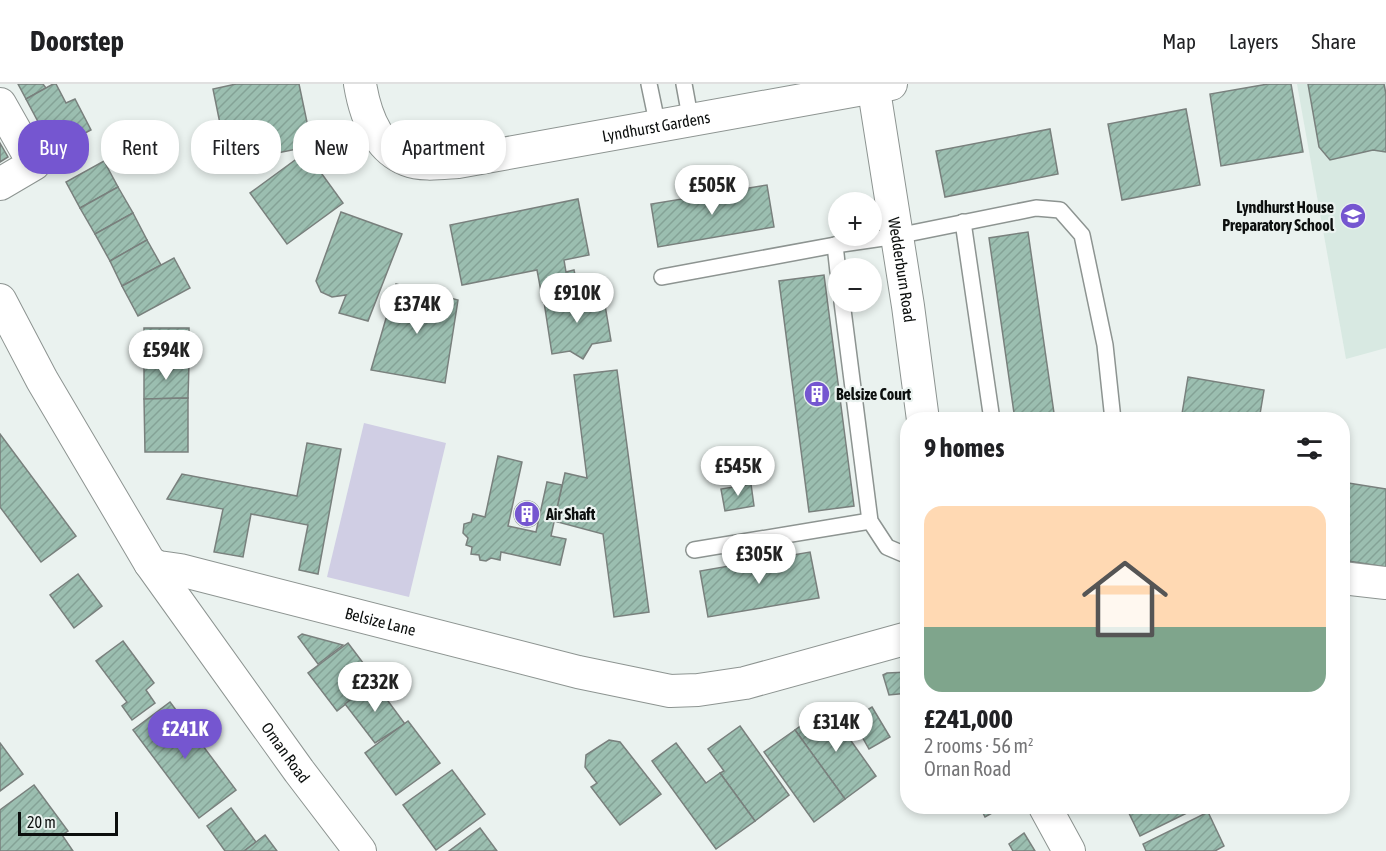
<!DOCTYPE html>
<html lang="en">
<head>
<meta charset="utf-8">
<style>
  :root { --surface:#fff; --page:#f6f6f6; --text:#202124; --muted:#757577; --line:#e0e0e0; --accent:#7556d0 }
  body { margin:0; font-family:"Asap Condensed",sans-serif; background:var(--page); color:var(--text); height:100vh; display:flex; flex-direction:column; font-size:22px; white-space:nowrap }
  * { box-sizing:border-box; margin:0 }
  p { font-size:20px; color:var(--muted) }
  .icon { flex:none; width:33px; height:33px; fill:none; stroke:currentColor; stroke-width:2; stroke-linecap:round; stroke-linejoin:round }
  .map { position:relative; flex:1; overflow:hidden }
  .drawer { position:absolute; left:900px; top:328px; width:450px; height:402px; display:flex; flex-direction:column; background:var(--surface); border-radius:24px; box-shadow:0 3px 9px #0003 }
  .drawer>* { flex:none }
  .top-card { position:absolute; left:18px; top:36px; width:570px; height:54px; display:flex; gap:12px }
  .fabs { position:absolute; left:828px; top:108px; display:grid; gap:12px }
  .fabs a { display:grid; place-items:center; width:54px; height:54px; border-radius:50%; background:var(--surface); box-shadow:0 3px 9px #0003; font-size:30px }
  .scale { position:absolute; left:18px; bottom:15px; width:100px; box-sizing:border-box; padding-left:6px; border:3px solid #0c0f0e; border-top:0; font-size:16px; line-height:21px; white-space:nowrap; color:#0c0f0e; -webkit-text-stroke:4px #eaf2ef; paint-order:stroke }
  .price { position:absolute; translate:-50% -51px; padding:0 14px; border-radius:21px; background:#fff; color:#222; font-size:20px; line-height:39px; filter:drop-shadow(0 2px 3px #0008) }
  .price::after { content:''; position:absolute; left:50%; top:36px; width:18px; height:14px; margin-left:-9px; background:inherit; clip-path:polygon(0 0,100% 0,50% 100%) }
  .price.selected { background:var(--accent); color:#fff }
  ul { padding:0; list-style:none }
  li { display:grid; align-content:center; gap:12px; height:318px; padding:0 24px }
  li span { display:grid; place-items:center; height:186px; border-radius:18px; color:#555 }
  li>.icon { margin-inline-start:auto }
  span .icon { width:108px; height:108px; fill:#fffc; stroke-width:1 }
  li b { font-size:26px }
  h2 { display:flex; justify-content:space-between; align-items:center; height:72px; padding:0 24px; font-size:26px }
  .chip { padding:0 21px; border-radius:24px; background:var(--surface); box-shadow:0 3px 9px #0003; font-size:21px; line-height:54px }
  .chip.selected { background:var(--accent); color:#fff }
  header { display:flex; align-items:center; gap:36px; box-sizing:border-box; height:84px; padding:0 30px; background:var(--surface); border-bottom:2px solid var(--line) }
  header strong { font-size:28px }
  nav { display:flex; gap:33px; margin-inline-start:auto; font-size:21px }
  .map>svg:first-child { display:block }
</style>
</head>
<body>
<header>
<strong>Doorstep</strong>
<nav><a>Map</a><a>Layers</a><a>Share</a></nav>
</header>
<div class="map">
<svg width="1386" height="767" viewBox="0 0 1386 767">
  <defs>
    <pattern id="building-hatch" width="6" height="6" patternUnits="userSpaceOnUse" patternTransform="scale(1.5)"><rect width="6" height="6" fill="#9bbeb0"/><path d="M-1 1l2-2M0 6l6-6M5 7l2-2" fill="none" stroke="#84a296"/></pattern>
  </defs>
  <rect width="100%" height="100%" fill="#eaf2ef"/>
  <!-- built -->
  <path fill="#d8e9e2" d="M1297,0H1386V264L1346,275Z"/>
  <!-- pitch -->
  <path fill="#d0cee4" d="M364,339L446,359L409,513L327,493Z"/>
  <!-- building -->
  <g fill="url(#building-hatch)" stroke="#79807d" stroke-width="1.5">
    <path d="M18,0H43L46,4L26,15Z"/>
    <path d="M53,0H56L66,19L75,15L91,46L53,66L26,15Z"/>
    <path d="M236,0H299L312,62L228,79L213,5Z"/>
    <path d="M1268,0H1291L1303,68L1221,82L1210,10Z"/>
    <path d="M1308,0H1384L1386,10V68L1373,66L1330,76L1319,63Z"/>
    <path d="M1186,25L1200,101L1122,116L1108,40Z"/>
    <path d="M1050,45L1058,90L945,113L936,67Z"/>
    <path d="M0,59L8,73L0,78Z"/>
    <path d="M306,68L343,119L287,160L250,109Z"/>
    <path d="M104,77L118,103L80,124L66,98Z"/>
    <path d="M767,101L774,143L658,163L651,120Z"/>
    <path d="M118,103L133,129L95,150L80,124Z"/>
    <path d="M578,115L589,171L564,176L566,188L574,186L579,210L543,218L537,186L462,201L450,141Z"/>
    <path d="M341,128L402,150L368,237L339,229L346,211L332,213L321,208L316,197Z"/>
    <path d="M133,129L147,156L110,177L95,150Z"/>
    <path d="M1028,148L1055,336H1015L989,154Z"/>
    <path d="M147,156L161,181L122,202L110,177Z"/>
    <path d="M174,174L190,204L138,232L122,202Z"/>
    <path d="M824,191L854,422L809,428L779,197Z"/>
    <path d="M396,200L458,216L445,299L371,286Z"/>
    <path d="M603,209L611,257L592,260L583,275L570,267L552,270L544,218Z"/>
    <rect x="144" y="244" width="45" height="35"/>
    <path d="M144,279H189L188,314L144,315Z"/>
    <path d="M617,286L649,528L614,533L603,450L554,437L565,389L587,394L574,291Z"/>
    <path d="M1188,293L1264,306L1259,336H1181Z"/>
    <path d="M188,314V368H145L144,315Z"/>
    <path d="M0,350L76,452L41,478L0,423Z"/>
    <path d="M307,359L341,365L318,490L299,486L308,441L251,430L243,473L214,468L223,425L167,415L182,390L297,412Z"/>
    <path d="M498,372L522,378L508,442L536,448L547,398L562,401L551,452L566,455L560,481L501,468L500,476L491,474L486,477L480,476L479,471L471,470L472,463L466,461L468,454L463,449L464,440L471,438L473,430L485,433Z"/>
    <path d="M1342,398L1386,405V483L1342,476Z"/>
    <path d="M751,400L754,422L725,427L721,405Z"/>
    <circle cx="527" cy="430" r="13"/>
    <path d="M810,468L819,514L708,533L700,487Z"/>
    <path d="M78,490L102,522L74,544L50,511Z"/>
    <path d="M302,550L343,561L318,580L298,553Z"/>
    <path d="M123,557L154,599L146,606L155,619L132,636L122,622L127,618L96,577Z"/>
    <path d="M348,559L376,596L337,627L308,589Z"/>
    <path d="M908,588V609L889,611L883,591L887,589Z"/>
    <path d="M374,598L405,640L375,659L345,620Z"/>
    <path d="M170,618L236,706L199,734L133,646Z"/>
    <path d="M827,623L876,692L845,715L795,646Z"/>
    <path d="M872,623L890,653L869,665L852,635Z"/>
    <path d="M408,637L440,679L396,711L365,669Z"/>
    <path d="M740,642L789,711L755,737L720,689L724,687L708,665Z"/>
    <path d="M795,646L845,715L814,738L764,668Z"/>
    <path d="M609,656L620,658L661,710L620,741L591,703L597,699L585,683L586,671Z"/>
    <path d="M0,659L23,690L0,707Z"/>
    <path d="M676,659L706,699L720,689L755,737L716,765L652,677Z"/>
    <path d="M452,686L485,730L436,766L403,721Z"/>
    <path d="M34,701L68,747L62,751L73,767H0V726Z"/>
    <path d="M980,723H1003L985,733Z"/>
    <path d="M1126,723H1199L1140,752Z"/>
    <path d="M231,724L256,758L244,767H225L207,742Z"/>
    <path d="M1208,728L1224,762L1215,767H1146L1143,760Z"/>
    <path d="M480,744L497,767H449Z"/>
    <path d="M1024,749L1035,767H1013L1009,760Z"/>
    <path d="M265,751L277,767H244L256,758Z"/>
  </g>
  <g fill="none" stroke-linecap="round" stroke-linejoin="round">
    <!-- lane casing -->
    <g stroke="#8d9491" stroke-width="18">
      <g id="lane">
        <path d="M649,0L658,43"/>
        <path d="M684,0L691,38"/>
        <path d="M963,138L992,336"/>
        <path d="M835,161L838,188"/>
        <path d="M662,193L835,161L897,152L1036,124L1060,126L1082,151L1105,261L1113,336"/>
        <path d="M842,218L870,437L887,463L908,472"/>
        <path d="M694,466L870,437"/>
      </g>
    </g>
    <!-- street casing -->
    <g stroke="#8d9491" stroke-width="34">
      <g id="street">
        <path id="s1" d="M360,0C365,30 377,64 407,76C422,82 442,79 458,78L891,0"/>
        <path id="s2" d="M873,0L908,222L923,336"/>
        <path d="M0,20L34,80L0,100"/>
        <path id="s3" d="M0,216L42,296L150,479L299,687L360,767"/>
        <path id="s4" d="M150,479L159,483L180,486L578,588L670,607L698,606L745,599L908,554"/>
        <path d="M1342,494L1386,499"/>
        <path d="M1045,723L1069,767"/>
      </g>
    </g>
    <!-- lane -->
    <use href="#lane" stroke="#fff" stroke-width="15"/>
    <!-- street -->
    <use href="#street" stroke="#fff" stroke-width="32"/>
  </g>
  <!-- icons -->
  <defs>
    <g id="school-disc" transform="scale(1.35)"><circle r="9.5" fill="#7556d0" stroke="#eaf2ef"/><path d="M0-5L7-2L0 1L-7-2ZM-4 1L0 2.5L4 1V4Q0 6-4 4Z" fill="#fff"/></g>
    <g id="building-disc" transform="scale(1.35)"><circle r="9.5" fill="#7556d0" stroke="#eaf2ef"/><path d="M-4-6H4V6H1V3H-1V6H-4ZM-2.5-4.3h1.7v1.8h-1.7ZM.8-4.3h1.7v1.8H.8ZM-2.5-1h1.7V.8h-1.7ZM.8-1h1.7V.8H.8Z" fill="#fff"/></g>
  </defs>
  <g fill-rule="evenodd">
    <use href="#school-disc" x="1353" y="132"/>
    <use href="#building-disc" x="817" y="310"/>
    <use href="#building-disc" x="527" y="430"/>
  </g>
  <g text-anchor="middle" stroke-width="4.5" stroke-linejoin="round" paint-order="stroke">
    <!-- street labels -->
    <g font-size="16" fill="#0c0f0e" stroke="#eaf2ef">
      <text dy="6" stroke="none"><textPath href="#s1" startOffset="346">Lyndhurst Gardens</textPath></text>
      <text dy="6" stroke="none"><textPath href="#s2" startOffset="188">Wedderburn Road</textPath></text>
      <text dy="6" stroke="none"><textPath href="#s4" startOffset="238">Belsize Lane</textPath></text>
      <text dy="6" stroke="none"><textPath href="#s3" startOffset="536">Ornan Road</textPath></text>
    </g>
    <!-- poi labels -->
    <g font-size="16" font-weight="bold" fill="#0c0f0e" stroke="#eaf2ef" text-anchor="start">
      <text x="1334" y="129" text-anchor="end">Lyndhurst House<tspan x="1334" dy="18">Preparatory School</tspan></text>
      <text x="836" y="316">Belsize Court</text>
      <text x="546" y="436">Air Shaft</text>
    </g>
  </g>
</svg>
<div class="fabs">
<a>+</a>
<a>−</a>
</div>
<div class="scale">20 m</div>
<b class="price" style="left:712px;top:132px">£505K</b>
<b class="price" style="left:577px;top:240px">£910K</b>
<b class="price" style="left:417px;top:251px">£374K</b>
<b class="price" style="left:166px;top:297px">£594K</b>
<b class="price" style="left:738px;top:413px">£545K</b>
<b class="price" style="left:759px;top:501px">£305K</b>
<b class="price" style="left:375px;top:629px">£232K</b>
<b class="price" style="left:836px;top:669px">£314K</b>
<b class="price selected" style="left:185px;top:676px">£241K</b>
<div class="top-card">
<a class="chip selected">Buy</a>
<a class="chip">Rent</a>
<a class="chip">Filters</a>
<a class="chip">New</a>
<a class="chip">Apartment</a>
</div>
<section class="drawer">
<h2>9 homes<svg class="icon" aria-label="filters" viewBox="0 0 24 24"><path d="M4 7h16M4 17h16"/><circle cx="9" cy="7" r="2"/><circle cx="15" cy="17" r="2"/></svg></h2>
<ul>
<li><span style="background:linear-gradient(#ffd9b3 65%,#7fa58c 0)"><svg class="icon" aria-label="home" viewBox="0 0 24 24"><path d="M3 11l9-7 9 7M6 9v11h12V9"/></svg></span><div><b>£241,000</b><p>2 rooms · 56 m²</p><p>Ornan Road</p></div></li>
</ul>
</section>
</div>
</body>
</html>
